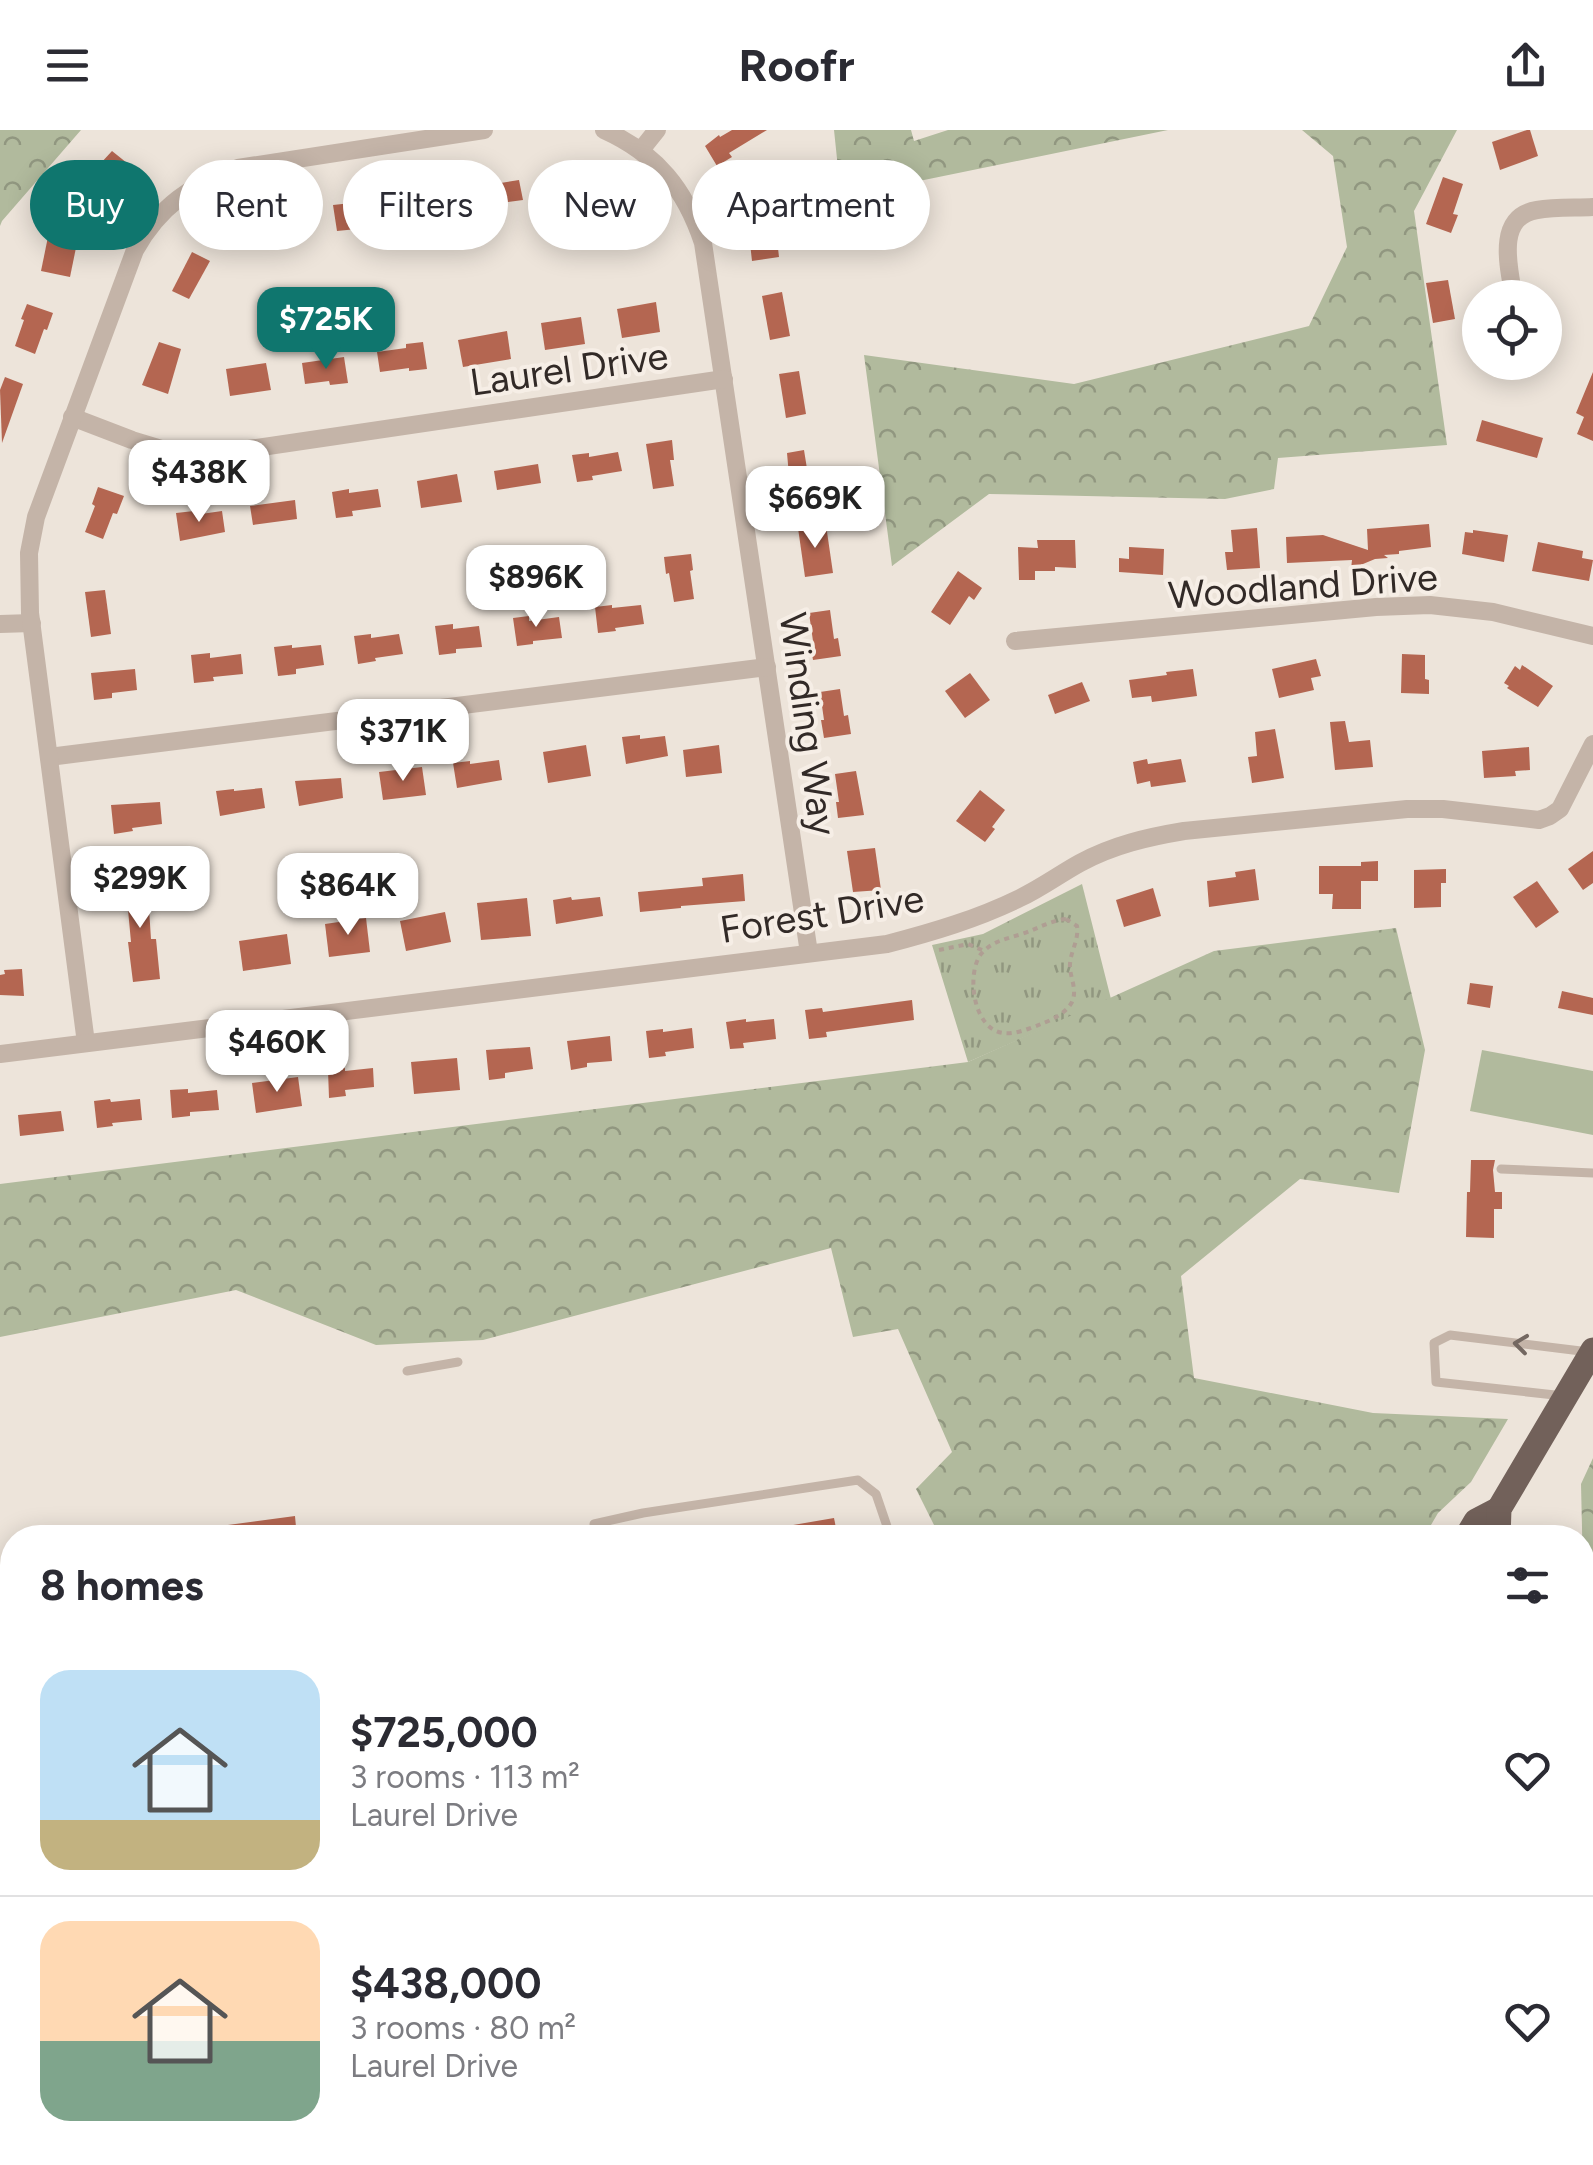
<!DOCTYPE html>
<html lang="en">
<head>
<meta charset="utf-8">
<style>
  :root { --surface:#fff; --page:#f7f7f7; --text:#2b2b33; --muted:#7c7c81; --line:#e1e1e2; --accent:#0f766e }
  body { margin:0; font-family:Figtree,sans-serif; background:var(--page); color:var(--text); height:100vh; display:flex; flex-direction:column; font-size:38px; white-space:nowrap }
  * { box-sizing:border-box; margin:0 }
  p { font-size:32px; color:var(--muted) }
  .icon { flex:none; width:55px; height:55px; fill:none; stroke:currentColor; stroke-width:2; stroke-linecap:round; stroke-linejoin:round }
  .map { position:relative; flex:1; overflow:hidden }
  .panel { position:absolute; left:0px; top:1395px; width:1595px; height:640px; display:flex; flex-direction:column; background:var(--surface); border-radius:40px 40px 0 0; box-shadow:0 5px 25px #0003 }
  .panel>* { flex:none }
  .guide { position:absolute; left:30px; top:30px; width:1000px; height:90px; display:flex; gap:20px }
  .tools { position:absolute; left:1462px; top:150px; display:grid; gap:20px }
  .tools a { display:grid; place-items:center; width:100px; height:100px; border-radius:50%; background:var(--surface); box-shadow:0 5px 25px #0003; font-size:50px }
  .price { position:absolute; translate:-50% -85px; padding:0 22px; border-radius:20px; background:#fff; color:#222; font-size:32px; line-height:65px; filter:drop-shadow(0 2px 5px #0008) }
  .price::after { content:''; position:absolute; left:50%; top:60px; width:30px; height:22px; margin-left:-15px; background:inherit; clip-path:polygon(0 0,100% 0,50% 100%) }
  .price.active { background:var(--accent); color:#fff }
  ul { padding:0; list-style:none }
  li { display:flex; align-items:center; gap:30px; height:250px; padding:0 40px }
  li+li { border-top:2px solid var(--line) }
  li span { display:grid; place-items:center; flex:none; width:280px; height:200px; border-radius:30px; color:#555 }
  li>.icon { margin-inline-start:auto }
  span .icon { width:120px; height:120px; fill:#fffc; stroke-width:1 }
  li b { font-size:42px }
  h2 { display:flex; justify-content:space-between; align-items:center; height:120px; padding:0 40px; font-size:42px }
  .tag { padding:0 35px; border-radius:45px; background:var(--surface); box-shadow:0 5px 25px #0003; font-size:35px; line-height:90px }
  .tag.active { background:var(--accent); color:#fff }
  header { display:flex; justify-content:space-between; align-items:center; height:130px; padding:0 40px; background:var(--surface); font-size:45px; font-weight:700 }
  .map>svg:first-child { display:block }
</style>
</head>
<body>
<header><svg class="icon" aria-label="menu" viewBox="0 0 24 24"><path d="M4 6h16M4 12h16M4 18h16"/></svg>Roofr<svg class="icon" aria-label="share" viewBox="0 0 24 24"><path d="M12 15V3M7 8l5-5 5 5M5 13v7h14v-7"/></svg></header>
<div class="map">
<svg width="1593" height="2035" viewBox="0 0 1593 2035">
  <defs>
    <pattern id="grass-tufts" width="24" height="20" patternUnits="userSpaceOnUse" patternTransform="scale(2.5)"><rect width="24" height="20" fill="#b1ba9d"/><path d="M3 7l-1-3M5 7V3M7 7l1-3M15 17l-1-3M17 17v-4M19 17l1-3" fill="none" stroke="#919780"/></pattern>
    <pattern id="forest-crowns" width="20" height="18" patternUnits="userSpaceOnUse" patternTransform="scale(2.5)"><rect width="20" height="18" fill="#b1ba9d"/><path d="M2 6a3 3 0 1 1 6 0M12 15a3 3 0 1 1 6 0" fill="none" stroke="#919780"/></pattern>
    <pattern id="water-rules" width="6" height="5" patternUnits="userSpaceOnUse" patternTransform="scale(2.5)"><rect width="6" height="5" fill="#7ea6a6"/><path d="M0 2.5h6" fill="none" stroke="#688787"/></pattern>
  </defs>
  <rect width="100%" height="100%" fill="#ede4da"/>
  <!-- grass -->
  <path fill="url(#grass-tufts)" d="M1082,754L1111,869L968,932L932,815L983,804Z"/>
  <!-- forest -->
  <g fill="url(#forest-crowns)">
    <path d="M0,0H81L2,91L0,96Z"/>
    <path d="M834,0H911L914,11L948,0H1168L841,67Z"/>
    <path d="M1302,0H1457L1414,81L1447,315L1278,328L1274,359L1225,369L989,364L892,436L864,225L1074,254L1309,196L1347,117L1333,26Z"/>
    <path d="M1396,798L1425,920L1399,1063L1300,1049L1181,1146L1194,1248L1373,1283L1508,1289L1471,1352L1438,1383L1424,1407H940L916,1359L952,1322L898,1199L853,1207L831,1118L483,1210L376,1215L236,1160L0,1207V1054L968,932L1214,821Z"/>
    <path d="M1593,1328V1794H1591L1581,1354Z"/>
    <path d="M0,1714L12,1722V1903L0,1896Z"/>
  </g>
  <!-- garden -->
  <path fill="#b1ba9d" d="M1482,920L1593,941V1005L1470,981Z"/>
  <!-- water -->
  <path fill="url(#water-rules)" d="M193,2022H443L466,2035H185Z"/>
  <!-- building -->
  <g fill="#b46651">
    <path d="M732,0H767L729,23L732,27L717,36L705,16L719,5L720,7Z"/>
    <path d="M1527,0H1530L1538,26L1500,40L1492,12Z"/>
    <path d="M112,21L132,37L98,70L84,57L102,36L100,34Z"/>
    <path d="M1443,47L1463,54L1453,84L1458,85L1451,103L1426,94Z"/>
    <path d="M519,50L523,70L432,82L433,86L415,89L410,62L428,60L429,63L457,60Z"/>
    <path d="M590,59L623,83L605,107L573,82Z"/>
    <path d="M379,70L382,91L356,95L357,99L337,101L333,75Z"/>
    <path d="M769,82L773,110L777,109L779,127L752,131L750,113L754,112L750,84Z"/>
    <path d="M300,83L305,110L265,116L260,89Z"/>
    <path d="M50,97L79,103L70,147L41,141Z"/>
    <path d="M192,122L210,131L189,169L172,161Z"/>
    <path d="M1448,150L1455,189L1433,193L1426,153Z"/>
    <path d="M782,162L790,206L770,210L762,166Z"/>
    <path d="M656,172L660,202L622,208L617,179Z"/>
    <path d="M27,174L53,183L47,200L44,199L35,224L15,216L24,190L21,189Z"/>
    <path d="M581,187L585,214L545,220L541,193Z"/>
    <path d="M507,201L511,229L463,237L458,210Z"/>
    <path d="M159,212L181,219L168,264L142,255Z"/>
    <path d="M423,212L427,239L409,241V238L380,242L377,222L406,218V214Z"/>
    <path d="M344,227L348,253L330,255L329,251L305,254L302,233Z"/>
    <path d="M266,233L271,260L230,266L226,239Z"/>
    <path d="M799,241L806,284L786,288L779,244Z"/>
    <path d="M1593,242V311L1577,304L1584,287L1576,283Z"/>
    <path d="M5,247L23,254L2,313L0,260Z"/>
    <path d="M1482,290L1543,308L1537,328L1476,311Z"/>
    <path d="M672,310L674,330H670L674,356L653,359L646,314Z"/>
    <path d="M804,320L808,345L814,365L791,368L787,323Z"/>
    <path d="M618,322L622,341L592,346L593,350L577,352L572,325L589,323V327Z"/>
    <path d="M538,334L541,353L497,360L494,341Z"/>
    <path d="M457,344L462,372L421,378L417,351Z"/>
    <path d="M98,357L124,366L117,384L113,383L103,409L85,402L95,376L92,374Z"/>
    <path d="M349,359V363L378,359L381,377L352,381L353,386L336,388L332,362Z"/>
    <path d="M295,370L297,389L253,395L250,376Z"/>
    <path d="M194,381V385L222,381L225,402L180,411L176,383Z"/>
    <path d="M1429,394L1431,417L1399,421V424L1384,425L1388,428L1375,429L1351,439L1352,430L1287,433L1286,407L1323,405L1368,420L1367,399Z"/>
    <path d="M826,395L833,443L805,447L798,398Z"/>
    <path d="M1257,398L1260,438L1227,440L1225,422H1233L1231,400Z"/>
    <path d="M1473,400L1508,405L1504,432L1462,424L1465,402L1473,403Z"/>
    <path d="M1037,410H1075L1076,438L1055,437V441H1035V450H1019L1018,417L1038,418Z"/>
    <path d="M1538,412L1583,421L1582,428L1593,430L1589,451L1532,441Z"/>
    <path d="M1129,417L1164,419L1163,445L1119,442V428L1129,429Z"/>
    <path d="M691,424L693,440L690,441L694,469L674,472L669,443L666,444L664,427Z"/>
    <path d="M958,441L982,458L974,470L969,466L950,495L931,482Z"/>
    <path d="M105,460L111,504L91,507L85,462Z"/>
    <path d="M612,475V478L641,475L644,494L615,498L616,501L598,503L595,477Z"/>
    <path d="M830,480L834,509L838,508L841,526L813,530L810,512L813,511L809,483Z"/>
    <path d="M529,486V491L559,487L562,508L533,511V514L517,516L513,488Z"/>
    <path d="M453,494V499L479,496L482,517L456,519V523L439,525L435,496Z"/>
    <path d="M371,504V508L399,504L403,524L375,528L376,531L358,534L354,506Z"/>
    <path d="M292,515V518L321,515L324,535L296,539V544L278,546L274,517Z"/>
    <path d="M210,523V528L241,524L243,544L213,547L214,551L194,553L191,525Z"/>
    <path d="M1402,524L1425,525V549L1429,550V564L1401,563Z"/>
    <path d="M1316,529L1321,546L1311,548L1314,560L1279,568L1272,539Z"/>
    <path d="M1522,535L1553,556L1538,577L1507,558L1509,556L1504,553L1515,536L1520,540Z"/>
    <path d="M135,539L137,560L112,563V568L94,570L91,543Z"/>
    <path d="M1193,539L1197,566L1152,572L1151,566L1132,568L1129,550L1167,545L1166,542Z"/>
    <path d="M970,543L990,570L965,588L945,561Z"/>
    <path d="M1082,552L1090,571L1055,584L1048,565Z"/>
    <path d="M840,559L844,586L848,585L851,604L824,608L821,590H824L820,562Z"/>
    <path d="M1345,591L1349,612L1370,610L1373,637L1335,640L1330,592Z"/>
    <path d="M1275,599L1284,648L1252,653L1248,627L1257,626L1255,602Z"/>
    <path d="M640,605V609L665,606L668,626L626,634L622,607Z"/>
    <path d="M586,615L591,646L548,653L543,622Z"/>
    <path d="M719,615L722,643L686,647L683,620Z"/>
    <path d="M1529,617L1530,640L1515,641L1516,646L1484,648L1482,621Z"/>
    <path d="M1147,629L1148,634L1181,629L1186,652L1151,657L1150,651L1137,654L1133,632Z"/>
    <path d="M499,630L502,650L457,658L453,633L470,631V634Z"/>
    <path d="M422,637L426,665L383,670L379,642Z"/>
    <path d="M856,641L864,685L838,688L836,672H839L835,644Z"/>
    <path d="M341,648L343,668L299,676L295,651Z"/>
    <path d="M262,658L265,678L220,686L216,661L234,659V661Z"/>
    <path d="M980,660L1005,680L992,697L995,699L985,712L956,691Z"/>
    <path d="M160,672L162,694L132,698L133,701L114,704L111,675Z"/>
    <path d="M875,718L881,760L853,762L847,721Z"/>
    <path d="M1593,721V753L1583,760L1568,739Z"/>
    <path d="M1378,731V751H1361V779H1332L1333,764H1319V736H1361V732Z"/>
    <path d="M1255,739L1259,770L1209,777L1207,751L1236,747L1235,742Z"/>
    <path d="M1446,739V753H1441V777L1414,778V740Z"/>
    <path d="M743,744L745,771L681,776V778L640,782L638,762L703,756L702,748Z"/>
    <path d="M147,748L151,809H156L160,849L133,852L128,812H131L127,769L122,770L120,751Z"/>
    <path d="M1537,751L1559,782L1536,798L1513,767Z"/>
    <path d="M1153,758L1161,786L1124,797L1116,770Z"/>
    <path d="M571,767L572,770L600,767L603,786L556,794L553,770Z"/>
    <path d="M527,768L531,806L481,810L477,773Z"/>
    <path d="M445,782L451,812L406,821L400,791Z"/>
    <path d="M366,788L370,822L329,827L325,794Z"/>
    <path d="M287,804L291,834L243,841L239,811Z"/>
    <path d="M22,839L24,866L0,865V845L5,844L4,840Z"/>
    <path d="M1470,853L1493,856L1490,878L1467,874Z"/>
    <path d="M1562,861L1593,868V885L1558,878Z"/>
    <path d="M912,870L914,890L826,902L827,907L809,909L805,880L822,878L823,882Z"/>
    <path d="M746,889V892L774,889L776,909L743,913L744,918L730,919L726,892Z"/>
    <path d="M692,898L694,918L665,922L666,926L649,928L646,901L663,899V902Z"/>
    <path d="M610,906L612,931L587,933V937L571,940L567,911Z"/>
    <path d="M530,917L533,939L505,943V948L489,950L486,920Z"/>
    <path d="M457,928L460,960L414,964L411,932Z"/>
    <path d="M345,938V941L373,938L374,957L345,960L346,966L329,968L328,940Z"/>
    <path d="M298,947L302,976L256,983L252,953Z"/>
    <path d="M188,959V963L217,960L219,980L190,982V986L172,988L170,960Z"/>
    <path d="M110,969L111,972L140,969L142,990L112,993L113,996L97,998L94,971Z"/>
    <path d="M61,981L64,1001L20,1006L18,985Z"/>
    <path d="M1471,1030H1495L1493,1040L1495,1062H1502V1079H1494V1108L1466,1107L1467,1062H1470Z"/>
    <path d="M295,1386L297,1408H199L198,1399Z"/>
    <path d="M834,1388L838,1408H765L764,1400Z"/>
  </g>
  <g fill="none" stroke-linecap="round" stroke-linejoin="round">
    <!-- path -->
    <g stroke="#af9e93" stroke-width="4" stroke-dasharray="5 5" stroke-linecap="butt">
      <path d="M1066,789L1077,796C1079,810 1071,820 1070,834C1069,846 1078,859 1072,872C1066,883 1052,890 1041,894C1031,898 1014,905 1003,903C973,899 966,844 981,824C992,811 1006,809 1022,804C1037,799 1049,791 1066,789Z"/>
      <path d="M939,820L968,814L982,820"/>
      <path d="M0,1734L12,1725"/>
    </g>
    <!-- service -->
    <g stroke="#c4b4a8" stroke-width="9">
      <path d="M1501,1039L1593,1043"/>
      <path d="M407,1241L458,1232"/>
      <path d="M1564,1266L1436,1252L1434,1213L1450,1205L1589,1222"/>
      <path d="M594,1394L643,1383L858,1350L876,1364L891,1408"/>
      <path d="M0,1915L12,1920"/>
      <path d="M1582,2014L1593,2030"/>
      <path d="M119,2022L124,2035"/>
      <path d="M39,2030L81,2022"/>
      <path d="M692,2035L690,2031L693,2022"/>
      <path d="M1019,2035L1021,2022"/>
    </g>
    <!-- minor -->
    <g stroke="#c4b4a8" stroke-width="18">
      <path d="M604,0C657,24 685,59 703,113L809,823"/>
      <path d="M641,20L657,0"/>
      <path d="M1514,168C1509,138 1495,87 1537,80C1555,77 1575,78 1593,77"/>
      <path d="M72,287L132,310L175,323L208,325L724,249"/>
      <path d="M0,494L32,493"/>
      <path d="M1015,511L1376,477L1430,475L1493,482L1593,506"/>
      <path d="M49,627L767,537"/>
      <path d="M86,913L30,483L29,423L36,387L135,120C159,77 193,53 238,38L484,0"/>
      <path d="M0,924L887,814C933,802 977,789 1020,768C1041,758 1060,744 1080,733C1113,715 1148,707 1184,701L1407,679H1443L1539,690L1550,686L1560,679L1593,614"/>
    </g>
    <!-- tertiary -->
    <path stroke="#c4b4a8" stroke-width="22" d="M0,1769L12,1761"/>
    <!-- primary -->
    <g stroke="#72615a" stroke-width="25">
      <path d="M1466,1408L1476,1391L1499,1379"/>
      <path d="M1498,1408L1499,1379L1593,1220"/>
      <path d="M1242,2035L1243,2022"/>
    </g>
    <!-- motorway -->
    <g stroke="#51443f" stroke-width="30">
      <path d="M1582,1819L1593,1818"/>
      <path d="M1582,1853H1593"/>
    </g>
  </g>
  <!-- one-way arrows -->
  <defs><path id="oneway-chevron" d="M-2-3.5L2.5 0L-2 3.5" fill="none" stroke-width="1.6" stroke-linecap="round" stroke-linejoin="round" transform="scale(2.5)"/></defs>
  <use stroke="#746861" href="#oneway-chevron" transform="translate(1521 1214) rotate(-173)"/>
  <g text-anchor="middle" stroke-width="8" stroke-linejoin="round" paint-order="stroke">
    <!-- street labels -->
    <g font-size="38" fill="#322a27" stroke="#f6eee6">
      <text transform="translate(569 239) rotate(-8)" y="13">Laurel Drive</text>
      <text transform="translate(1303 456) rotate(-4)" y="13">Woodland Drive</text>
      <text transform="translate(808 594) rotate(82)" y="13">Winding Way</text>
      <text transform="translate(822 784) rotate(-9)" y="13">Forest Drive</text>
    </g>
  </g>
</svg>
<div class="tools">
<a><svg class="icon" aria-label="locate" viewBox="0 0 24 24"><circle cx="12" cy="12" r="6"/><path d="M12 2v4M12 18v4M2 12h4M18 12h4"/></svg></a>
</div>
<b class="price active" style="left:326px;top:242px">$725K</b>
<b class="price" style="left:199px;top:395px">$438K</b>
<b class="price" style="left:815px;top:421px">$669K</b>
<b class="price" style="left:536px;top:500px">$896K</b>
<b class="price" style="left:403px;top:654px">$371K</b>
<b class="price" style="left:140px;top:801px">$299K</b>
<b class="price" style="left:348px;top:808px">$864K</b>
<b class="price" style="left:277px;top:965px">$460K</b>
<div class="guide">
<a class="tag active">Buy</a>
<a class="tag">Rent</a>
<a class="tag">Filters</a>
<a class="tag">New</a>
<a class="tag">Apartment</a>
</div>
<section class="panel">
<h2>8 homes<svg class="icon" aria-label="filters" viewBox="0 0 24 24"><path d="M4 7h16M4 17h16"/><circle cx="9" cy="7" r="2"/><circle cx="15" cy="17" r="2"/></svg></h2>
<ul>
<li><span style="background:linear-gradient(#bfe0f5 75%,#c2b280 0)"><svg class="icon" aria-label="home" viewBox="0 0 24 24"><path d="M3 11l9-7 9 7M6 9v11h12V9"/></svg></span><div><b>$725,000</b><p>3 rooms · 113 m²</p><p>Laurel Drive</p></div><svg class="icon" aria-label="heart" viewBox="0 0 24 24"><path d="M12 20l-8-8c-3-5 5-10 8-4 3-6 11-1 8 4z"/></svg></li>
<li><span style="background:linear-gradient(#ffd9b3 60%,#7fa58c 0)"><svg class="icon" aria-label="home" viewBox="0 0 24 24"><path d="M3 11l9-7 9 7M6 9v11h12V9"/></svg></span><div><b>$438,000</b><p>3 rooms · 80 m²</p><p>Laurel Drive</p></div><svg class="icon" aria-label="heart" viewBox="0 0 24 24"><path d="M12 20l-8-8c-3-5 5-10 8-4 3-6 11-1 8 4z"/></svg></li>
</ul>
</section>
</div>
</body>
</html>
